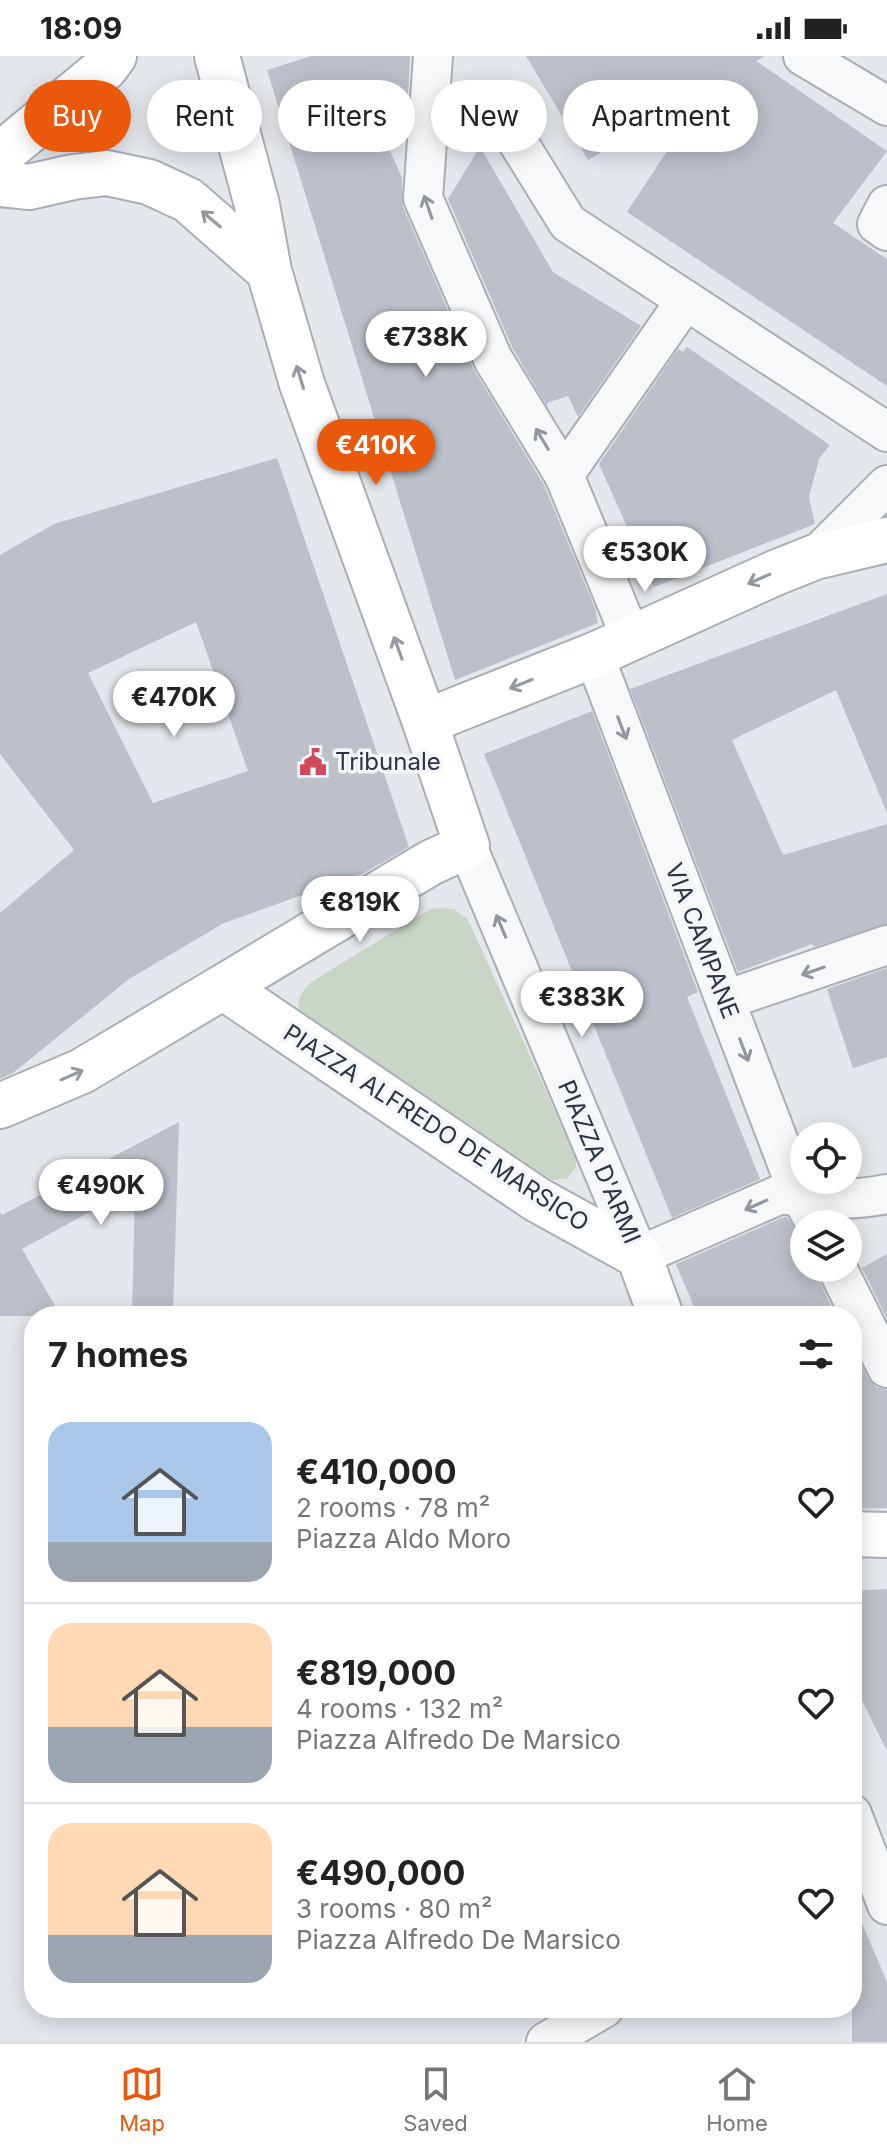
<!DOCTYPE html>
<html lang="en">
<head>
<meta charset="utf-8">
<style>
  :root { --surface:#fff; --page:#f2f2f2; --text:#222; --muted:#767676; --line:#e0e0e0; --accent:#ea580c }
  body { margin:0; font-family:Inter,sans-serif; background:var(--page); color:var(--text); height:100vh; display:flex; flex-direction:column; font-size:30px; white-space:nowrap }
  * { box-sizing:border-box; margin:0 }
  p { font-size:26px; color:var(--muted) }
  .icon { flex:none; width:44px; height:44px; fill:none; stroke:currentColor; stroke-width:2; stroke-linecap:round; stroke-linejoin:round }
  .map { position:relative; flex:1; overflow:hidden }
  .details { position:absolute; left:24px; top:1250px; width:838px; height:712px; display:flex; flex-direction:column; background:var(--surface); border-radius:32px; box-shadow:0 4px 20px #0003 }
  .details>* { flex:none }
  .top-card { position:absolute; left:24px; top:24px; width:840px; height:72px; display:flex; gap:16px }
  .tools { position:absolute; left:790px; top:1066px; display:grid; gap:16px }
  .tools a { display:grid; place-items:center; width:72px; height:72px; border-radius:50%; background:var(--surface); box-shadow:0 4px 20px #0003; font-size:40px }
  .price { position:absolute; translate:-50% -68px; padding:0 18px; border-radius:28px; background:#fff; color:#222; font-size:26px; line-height:52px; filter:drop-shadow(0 2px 4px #0008) }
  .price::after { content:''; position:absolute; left:50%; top:48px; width:24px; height:18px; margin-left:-12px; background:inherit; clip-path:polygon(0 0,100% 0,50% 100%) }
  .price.current { background:var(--accent); color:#fff }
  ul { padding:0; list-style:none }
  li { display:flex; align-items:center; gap:24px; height:200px; padding:0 24px }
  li+li { border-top:2px solid var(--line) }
  li span { display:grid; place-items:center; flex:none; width:224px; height:160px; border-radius:24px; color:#555 }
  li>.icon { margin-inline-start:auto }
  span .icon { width:96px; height:96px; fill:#fffc; stroke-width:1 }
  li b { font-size:34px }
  h2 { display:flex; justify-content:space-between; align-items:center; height:96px; padding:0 24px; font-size:34px }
  .tag { padding:0 28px; border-radius:36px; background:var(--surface); box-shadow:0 4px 20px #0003; font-size:28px; line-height:72px }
  .tag.current { background:var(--accent); color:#fff }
  .status { display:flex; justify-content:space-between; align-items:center; height:56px; padding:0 40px; background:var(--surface); direction:ltr }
  .status svg { height:22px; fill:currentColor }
  .tab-bar { display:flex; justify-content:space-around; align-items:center; height:112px; border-top:2px solid var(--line); background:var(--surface); font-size:22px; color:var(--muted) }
  .tab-bar a { display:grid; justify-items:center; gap:4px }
  .tab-bar .current { color:var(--accent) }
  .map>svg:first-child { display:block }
</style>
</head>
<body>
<div class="status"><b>18:09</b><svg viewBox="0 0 49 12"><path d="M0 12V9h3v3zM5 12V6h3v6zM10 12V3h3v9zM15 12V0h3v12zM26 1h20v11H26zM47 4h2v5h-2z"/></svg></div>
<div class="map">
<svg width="887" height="1986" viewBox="0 0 887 1986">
  <rect width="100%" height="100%" fill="#e4e7ec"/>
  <!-- green -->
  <path fill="#c9d6c5" d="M441,852L454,853L468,864L576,1101V1111L568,1122L553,1124L536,1118L299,959C296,944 301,935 313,925L430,853Z"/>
  <!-- building -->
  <g fill="#bbc0ca" fill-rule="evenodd">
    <path d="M311,0H410L407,61L380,72L402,122L403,151L473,312L544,429L595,552L598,567L455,624L267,14Z"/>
    <path d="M526,0H765L756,5L887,95L833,167L887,203V330L627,156L707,34L588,104Z"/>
    <path d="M480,91L553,216L641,270L578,361L568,340L547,347L548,352L513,293L448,143Z"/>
    <path d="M687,291L830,389L819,403L809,441L815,468L654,531L599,408L678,293L683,296Z"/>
    <path d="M277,402L409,791L364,817L224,867L129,923L13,1017L0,1023V857L74,794L0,698V499L54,468ZM196,566L248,715L153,747L88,617Z"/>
    <path d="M887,538V757L836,634L732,684L783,799L887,768V868L814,891L812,888L738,916L630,633Z"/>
    <path d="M592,655L698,936L687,941L760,1123L672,1162L484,698Z"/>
    <path d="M887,912V1001L853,1012L827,933Z"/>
    <path d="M179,1066L173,1260H132L135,1131L22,1193L61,1260H0V1156L2,1159Z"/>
    <path d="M784,1161H787L797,1175L804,1192V1212H813L836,1260H698L676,1208Z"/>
    <path d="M887,1198V1263L862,1212Z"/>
    <path d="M852,1291L868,1322L876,1331L887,1334V1452L852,1453Z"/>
    <path d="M887,1533V1695L852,1624V1535Z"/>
    <path d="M852,1844L887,1926V1986H852Z"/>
  </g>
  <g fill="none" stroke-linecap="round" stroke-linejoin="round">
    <!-- street casing -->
    <g stroke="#a9aeb7" stroke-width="42">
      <g id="street">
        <path d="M433,0L423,142L493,303L564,419L631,582"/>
        <path d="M803,0L887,50"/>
        <path d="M498,54L568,167L887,376"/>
        <path d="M887,149L877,168L887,175"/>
        <path d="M564,419L686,244"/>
        <path d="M815,501L887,429"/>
        <path d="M594,599L796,1131L811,1159"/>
        <path d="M467,790L639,1200L781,1138C816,1144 852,1145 887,1138"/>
        <path d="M725,944L887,889"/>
        <path d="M837,1212L887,1312"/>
        <path d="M852,1758L887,1849"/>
        <path d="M546,1986L604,1952"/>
      </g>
    </g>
    <!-- secondary casing -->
    <g stroke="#a9aeb7" stroke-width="48">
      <g id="secondary">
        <path d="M217,0L257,149L269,215L302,328L425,666L467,790L430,807L223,931"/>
        <path d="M0,99L105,12L114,0"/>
        <path d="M0,128L29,131L73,121L107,117L149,126L188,144L269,215"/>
        <path d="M425,666L594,599L775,517L815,501L887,484"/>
        <path d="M0,1050L82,1015L223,931L536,1143L639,1200L661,1260"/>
        <path d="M852,1478L887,1479"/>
      </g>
    </g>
    <!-- street -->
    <use href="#street" stroke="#f7f8fa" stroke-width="38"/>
    <!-- secondary -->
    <use href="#secondary" stroke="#fff" stroke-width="44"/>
  </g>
  <!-- one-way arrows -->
  <defs><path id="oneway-shaft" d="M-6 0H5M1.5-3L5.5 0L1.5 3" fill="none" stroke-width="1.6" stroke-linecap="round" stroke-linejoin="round" transform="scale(2)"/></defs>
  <g stroke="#9196a0">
    <use href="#oneway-shaft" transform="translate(428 151) rotate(-109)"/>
    <use href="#oneway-shaft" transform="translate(542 383) rotate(-121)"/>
    <use href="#oneway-shaft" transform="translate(622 672) rotate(69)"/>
    <use href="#oneway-shaft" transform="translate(501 870) rotate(-113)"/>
    <use href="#oneway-shaft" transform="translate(813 915) rotate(161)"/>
    <use href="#oneway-shaft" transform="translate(744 994) rotate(69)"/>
    <use href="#oneway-shaft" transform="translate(756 1149) rotate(156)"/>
  </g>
  <g stroke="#959aa2">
    <use href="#oneway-shaft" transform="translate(211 163) rotate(-140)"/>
    <use href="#oneway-shaft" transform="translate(300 321) rotate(-107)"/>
    <use href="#oneway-shaft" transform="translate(759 523) rotate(156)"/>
    <use href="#oneway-shaft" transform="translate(398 592) rotate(-110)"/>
    <use href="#oneway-shaft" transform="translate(521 628) rotate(158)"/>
    <use href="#oneway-shaft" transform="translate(72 1019) rotate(-24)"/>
  </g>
  <!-- icons -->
  <defs>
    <g id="civic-bare" transform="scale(2.16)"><path d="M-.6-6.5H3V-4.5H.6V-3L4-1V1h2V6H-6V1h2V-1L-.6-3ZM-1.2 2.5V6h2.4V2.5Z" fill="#d1495b" stroke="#f4f6f9" stroke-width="2.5" paint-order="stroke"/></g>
  </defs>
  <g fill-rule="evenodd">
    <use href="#civic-bare" x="313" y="706"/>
  </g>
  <g text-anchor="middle" stroke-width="7" stroke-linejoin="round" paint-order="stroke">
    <!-- poi labels -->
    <g font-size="24" fill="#2b3445" stroke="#f4f6f9" text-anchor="start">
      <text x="335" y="714">Tribunale</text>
    </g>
    <!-- street labels -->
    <g font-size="24" fill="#2b3445" stroke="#f4f6f9">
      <text transform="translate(702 885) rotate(69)" y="8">VIA CAMPANE</text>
      <text transform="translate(436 1072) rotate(33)" y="8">PIAZZA ALFREDO DE MARSICO</text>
      <text transform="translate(599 1106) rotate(67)" y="8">PIAZZA D'ARMI</text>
    </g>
  </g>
</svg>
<div class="tools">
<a><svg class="icon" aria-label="locate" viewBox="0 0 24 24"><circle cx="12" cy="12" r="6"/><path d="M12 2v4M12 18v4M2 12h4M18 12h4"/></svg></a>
<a><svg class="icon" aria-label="layers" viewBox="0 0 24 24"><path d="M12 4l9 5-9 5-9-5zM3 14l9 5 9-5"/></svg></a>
</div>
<b class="price" style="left:426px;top:323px">€738K</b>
<b class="price current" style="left:376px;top:431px">€410K</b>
<b class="price" style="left:645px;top:538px">€530K</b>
<b class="price" style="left:174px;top:683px">€470K</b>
<b class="price" style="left:360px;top:888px">€819K</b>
<b class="price" style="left:582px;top:983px">€383K</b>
<b class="price" style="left:101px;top:1171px">€490K</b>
<div class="top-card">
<a class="tag current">Buy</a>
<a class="tag">Rent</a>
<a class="tag">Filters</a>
<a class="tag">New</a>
<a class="tag">Apartment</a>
</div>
<section class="details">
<h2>7 homes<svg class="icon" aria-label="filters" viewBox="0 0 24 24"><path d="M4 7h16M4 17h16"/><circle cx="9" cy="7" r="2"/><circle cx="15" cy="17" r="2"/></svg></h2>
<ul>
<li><span style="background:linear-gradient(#a9c7e8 75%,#9aa5b1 0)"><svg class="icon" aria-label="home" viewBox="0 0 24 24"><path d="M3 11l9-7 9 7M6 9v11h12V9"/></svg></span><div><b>€410,000</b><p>2 rooms · 78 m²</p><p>Piazza Aldo Moro</p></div><svg class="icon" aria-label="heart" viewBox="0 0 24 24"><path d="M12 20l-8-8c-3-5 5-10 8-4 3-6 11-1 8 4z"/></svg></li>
<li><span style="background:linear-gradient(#ffd9b3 65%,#9aa5b1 0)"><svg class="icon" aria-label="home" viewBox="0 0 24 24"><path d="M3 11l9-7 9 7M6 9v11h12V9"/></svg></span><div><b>€819,000</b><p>4 rooms · 132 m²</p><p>Piazza Alfredo De Marsico</p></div><svg class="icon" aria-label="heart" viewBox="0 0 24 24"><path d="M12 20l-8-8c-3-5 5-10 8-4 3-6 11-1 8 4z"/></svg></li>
<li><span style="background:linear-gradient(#ffd9b3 70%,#9aa5b1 0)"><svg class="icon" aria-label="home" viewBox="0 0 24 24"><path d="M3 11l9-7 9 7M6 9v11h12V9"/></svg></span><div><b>€490,000</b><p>3 rooms · 80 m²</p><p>Piazza Alfredo De Marsico</p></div><svg class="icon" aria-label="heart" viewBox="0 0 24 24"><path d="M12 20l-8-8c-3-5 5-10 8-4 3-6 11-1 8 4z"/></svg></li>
</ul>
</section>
</div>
<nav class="tab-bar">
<a class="current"><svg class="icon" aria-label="map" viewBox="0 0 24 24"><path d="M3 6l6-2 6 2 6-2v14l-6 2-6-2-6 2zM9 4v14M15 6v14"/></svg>Map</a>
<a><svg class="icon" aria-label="saved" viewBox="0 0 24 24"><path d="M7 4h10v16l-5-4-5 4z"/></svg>Saved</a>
<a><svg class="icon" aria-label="home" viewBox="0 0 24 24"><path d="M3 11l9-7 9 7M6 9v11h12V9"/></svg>Home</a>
</nav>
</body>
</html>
